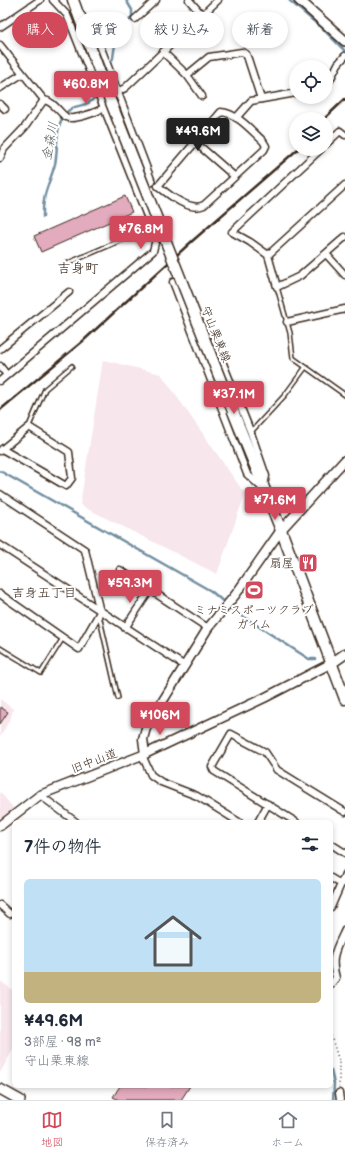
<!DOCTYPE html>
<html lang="ja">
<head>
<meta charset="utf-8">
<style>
  :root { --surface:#fff; --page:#f6f6f7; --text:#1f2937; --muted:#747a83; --line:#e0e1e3; --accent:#d1495b }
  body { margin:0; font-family:"Balsamiq Sans","Klee One",sans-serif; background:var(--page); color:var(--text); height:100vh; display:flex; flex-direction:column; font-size:15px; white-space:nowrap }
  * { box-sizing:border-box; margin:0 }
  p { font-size:13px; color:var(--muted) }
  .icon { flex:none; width:22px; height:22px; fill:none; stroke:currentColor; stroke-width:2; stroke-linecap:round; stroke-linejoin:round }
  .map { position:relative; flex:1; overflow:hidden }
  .details { position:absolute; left:12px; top:820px; width:321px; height:268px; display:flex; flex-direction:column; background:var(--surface); border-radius:6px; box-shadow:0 2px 6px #0003 }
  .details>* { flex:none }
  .top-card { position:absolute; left:12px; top:12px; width:321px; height:36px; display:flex; gap:8px }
  .tools { position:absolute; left:289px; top:60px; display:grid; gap:8px }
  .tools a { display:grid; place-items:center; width:44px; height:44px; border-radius:50%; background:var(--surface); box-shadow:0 2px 6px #0003; font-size:20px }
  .price { position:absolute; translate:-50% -34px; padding:0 9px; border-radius:4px; background:var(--accent); color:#fff; font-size:13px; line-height:26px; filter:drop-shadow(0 1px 2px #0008) }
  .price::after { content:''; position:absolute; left:50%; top:24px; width:12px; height:9px; margin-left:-6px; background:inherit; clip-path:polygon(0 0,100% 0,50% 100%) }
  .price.selected { background:#222; color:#fff }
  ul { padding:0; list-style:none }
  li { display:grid; align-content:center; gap:8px; height:212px; padding:0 12px }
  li+li { border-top:1px solid var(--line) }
  li span { display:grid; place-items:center; height:124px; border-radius:6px; color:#555 }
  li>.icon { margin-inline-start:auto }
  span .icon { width:72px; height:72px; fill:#fffc; stroke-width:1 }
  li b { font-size:17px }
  h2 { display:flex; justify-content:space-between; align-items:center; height:48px; padding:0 12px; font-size:17px }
  .tag { padding:0 14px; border-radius:18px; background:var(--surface); box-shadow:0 2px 6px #0003; font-size:14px; line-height:36px }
  .tag.selected { background:var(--accent); color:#fff }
  .tabs { display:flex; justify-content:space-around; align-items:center; height:56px; border-top:1px solid var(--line); background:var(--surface); font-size:11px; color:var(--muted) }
  .tabs a { display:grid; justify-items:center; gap:2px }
  .tabs .selected { color:var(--accent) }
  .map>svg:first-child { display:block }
</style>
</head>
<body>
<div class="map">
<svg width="345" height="1100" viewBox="0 0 345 1100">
  <rect width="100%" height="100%" fill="#fff"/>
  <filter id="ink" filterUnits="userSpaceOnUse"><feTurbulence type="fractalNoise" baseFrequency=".025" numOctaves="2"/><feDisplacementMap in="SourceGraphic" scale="8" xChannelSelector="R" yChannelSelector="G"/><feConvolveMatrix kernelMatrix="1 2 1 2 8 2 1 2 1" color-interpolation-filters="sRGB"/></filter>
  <g filter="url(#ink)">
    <!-- built -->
    <g fill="#f7e6ec">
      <path d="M103,360L161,374L245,494L217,574L80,505Z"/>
      <path d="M0,699L13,709L11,717L0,737Z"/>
      <path d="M0,792L14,809L0,820Z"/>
      <path d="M0,981L14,991V1048L0,1073Z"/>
    </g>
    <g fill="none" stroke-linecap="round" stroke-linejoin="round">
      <!-- stream -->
      <g stroke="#738fa1" stroke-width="2.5">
        <path d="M289,0L324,30L345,51"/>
        <path d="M105,76L113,58L115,44L132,16V10L126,0"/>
        <path d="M43,217C42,193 49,186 55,164C59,147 53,125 68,111C77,102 89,110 97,93"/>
        <path d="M0,471L211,591L233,610L309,659H315"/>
        <path d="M331,1070L334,1084L333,1100"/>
      </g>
    </g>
    <!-- building -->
    <g fill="#e3abbe" stroke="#3b2a1e">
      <path d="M125,196L132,212L41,252L34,236Z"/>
      <path d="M0,707L8,712L0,724Z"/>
      <path d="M120,1086H190L181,1100H119L113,1097Z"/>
    </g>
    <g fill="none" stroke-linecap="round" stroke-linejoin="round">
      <!-- service casing -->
      <g stroke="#3b2a1e" stroke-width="6">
        <g id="service">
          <path d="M66,264L152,227"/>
          <path d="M277,287L290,333L293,358L345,395"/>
          <path d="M29,426L45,389L72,366"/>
          <path d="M251,432L285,395L305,368"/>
          <path d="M99,615L118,698"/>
          <path d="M0,648L41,673L63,638"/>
        </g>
      </g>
      <!-- minor casing -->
      <g stroke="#3b2a1e" stroke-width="9">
        <g id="minor">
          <path d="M53,0L67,15L137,191"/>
          <path d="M189,0L202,15"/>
          <path d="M135,19L156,0"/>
          <path d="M0,27L40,0"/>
          <path d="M0,45L44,100C53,101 59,112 66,117C72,121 99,112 104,107C112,100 115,92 125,88L218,0"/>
          <path d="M163,52L187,75L202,96"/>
          <path d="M187,75L209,57L242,52L246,54L248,59L261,99"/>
          <path d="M0,88L22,74"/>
          <path d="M326,88L338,64L345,56"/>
          <path d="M0,104L5,109"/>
          <path d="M221,112C237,113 252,131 263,141L266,146L264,150L204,205C190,212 169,195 158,186Z"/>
          <path d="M236,118L251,101L296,93"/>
          <path d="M195,142L234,176"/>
          <path d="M326,144L340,131L345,135"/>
          <path d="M321,149L232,232L250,242L268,255L277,287L300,276L345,237"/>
          <path d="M0,158L4,149L25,127L44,100"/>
          <path d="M326,254L345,275"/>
          <path d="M268,255L345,185"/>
          <path d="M173,282L247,474L261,487"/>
          <path d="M287,322L345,309"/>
          <path d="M204,345L214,341L251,433L266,476L264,485"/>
          <path d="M0,349L69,292"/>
          <path d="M0,366L7,375"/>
          <path d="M0,381L153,251L156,239L137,191L152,182L98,40L82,16"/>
          <path d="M0,451L1,450L29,427L69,452L72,478L66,486L2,449"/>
          <path d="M0,494L85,550L100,612L79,649L0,594"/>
          <path d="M0,545L185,666"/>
          <path d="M120,570L208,628"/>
          <path d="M125,628L150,590"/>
          <path d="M142,755L151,775L161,782L197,796L239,822"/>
          <path d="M40,795L76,822"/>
          <path d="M258,822L268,804"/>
          <path d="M296,822L214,771L212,767L231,734L265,752L277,770L345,812"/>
          <path d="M331,844L345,853"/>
          <path d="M331,878L341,884L331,907"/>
          <path d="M341,884L345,874"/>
          <path d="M0,905L10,914"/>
          <path d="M331,984L336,978C330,957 336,949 345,930"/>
          <path d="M339,1093L340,1100"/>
        </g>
      </g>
      <!-- tertiary casing -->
      <g stroke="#3b2a1e" stroke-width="11">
        <g id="tertiary">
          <path d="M145,754L143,739L146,728L208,628L236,594L281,530L345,460"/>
          <path d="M0,826L40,795L145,754L264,698L332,663"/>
        </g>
      </g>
      <!-- secondary casing -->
      <g stroke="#3b2a1e" stroke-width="12">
        <g id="secondary">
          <path d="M299,0L345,41"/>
          <path d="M332,663L345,654"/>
          <path d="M0,1089L20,1100"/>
        </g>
      </g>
      <!-- primary casing -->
      <g stroke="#3b2a1e" stroke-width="13">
        <g id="primary">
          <path d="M73,0L108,95"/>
          <path d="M230,404L281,530L345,699"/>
        </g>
      </g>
      <!-- path -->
      <path stroke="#3b2a1e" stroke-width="1.5" stroke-dasharray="1 3" stroke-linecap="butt" d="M331,1036L339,1061V1087"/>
      <!-- service -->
      <use href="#service" stroke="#fff" stroke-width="3"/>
      <!-- minor -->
      <use href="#minor" stroke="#fff" stroke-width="6"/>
      <!-- tertiary -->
      <use href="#tertiary" stroke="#fff" stroke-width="8"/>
      <!-- secondary -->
      <use href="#secondary" stroke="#fff" stroke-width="9"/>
      <!-- primary -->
      <use href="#primary" stroke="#fff" stroke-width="10"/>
      <!-- rail -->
      <g stroke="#3b2a1e" stroke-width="2.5">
        <path d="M324,119L345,99"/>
        <path d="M0,410L83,341L190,243L298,149"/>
      </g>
      <!-- primary-bridge casing -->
      <g stroke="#3b2a1e" stroke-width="13" stroke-linecap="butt">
        <path id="primary-bridge" d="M108,95L230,404"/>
      </g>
      <!-- primary-bridge -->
      <use href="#primary-bridge" stroke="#fff" stroke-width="10"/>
    </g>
  </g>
  <!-- icons -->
  <defs>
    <g id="restaurant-square" transform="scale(1)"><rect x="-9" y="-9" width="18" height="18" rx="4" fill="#d1495b" stroke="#fff"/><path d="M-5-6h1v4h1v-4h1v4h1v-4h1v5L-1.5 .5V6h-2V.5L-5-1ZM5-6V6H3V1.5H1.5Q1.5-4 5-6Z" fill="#fff"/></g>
    <g id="stadium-square" transform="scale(1)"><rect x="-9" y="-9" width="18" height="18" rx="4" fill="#d1495b" stroke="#fff"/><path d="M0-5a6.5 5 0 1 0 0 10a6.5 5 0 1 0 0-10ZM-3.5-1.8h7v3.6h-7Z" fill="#fff"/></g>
  </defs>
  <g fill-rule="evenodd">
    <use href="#restaurant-square" x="308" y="563"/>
    <use href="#stadium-square" x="254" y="590"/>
  </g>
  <g text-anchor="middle" stroke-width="4" stroke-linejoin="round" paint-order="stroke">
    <!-- street labels -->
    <g font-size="12" fill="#3b2a1e" stroke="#fff">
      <text transform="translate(216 334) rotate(68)" y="4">守山栗東線</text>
      <text transform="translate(94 761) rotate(-21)" y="4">旧中山道</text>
    </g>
    <!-- poi labels -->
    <g font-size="12" fill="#3b2a1e" stroke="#fff" text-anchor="end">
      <text x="294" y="567">扇屋</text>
      <text x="254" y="614" text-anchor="middle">ミナミスポーツクラブ<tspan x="254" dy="14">ガイム</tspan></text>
    </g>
    <!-- water labels -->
    <g font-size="13" font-style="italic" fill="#575d5f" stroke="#fff">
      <text transform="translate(49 141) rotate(-79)" y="5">金森川</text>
    </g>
    <!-- neighbourhood labels -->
    <g font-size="13" fill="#3b2a1e" stroke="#fff">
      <text x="44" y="597">吉身五丁目</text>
    </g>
    <!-- quarter labels -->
    <g font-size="14" fill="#3b2a1e" stroke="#fff">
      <text x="78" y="273">吉身町</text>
    </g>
  </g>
</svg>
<div class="tools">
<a><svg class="icon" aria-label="locate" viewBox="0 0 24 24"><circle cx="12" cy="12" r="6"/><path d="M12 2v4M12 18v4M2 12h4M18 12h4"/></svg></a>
<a><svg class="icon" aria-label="layers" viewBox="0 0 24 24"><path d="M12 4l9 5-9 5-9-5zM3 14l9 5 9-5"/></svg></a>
</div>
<b class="price" style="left:86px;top:105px">¥60.8M</b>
<b class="price selected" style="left:198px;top:152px">¥49.6M</b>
<b class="price" style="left:141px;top:250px">¥76.8M</b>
<b class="price" style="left:234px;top:415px">¥37.1M</b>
<b class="price" style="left:275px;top:521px">¥71.6M</b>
<b class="price" style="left:130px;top:604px">¥59.3M</b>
<b class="price" style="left:160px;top:736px">¥106M</b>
<div class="top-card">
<a class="tag selected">購入</a>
<a class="tag">賃貸</a>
<a class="tag">絞り込み</a>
<a class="tag">新着</a>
</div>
<section class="details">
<h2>7件の物件<svg class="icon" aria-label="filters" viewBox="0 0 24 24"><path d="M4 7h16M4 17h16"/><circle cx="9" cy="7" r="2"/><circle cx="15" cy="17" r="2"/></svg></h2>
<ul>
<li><span style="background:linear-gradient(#bfe0f5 75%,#c2b280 0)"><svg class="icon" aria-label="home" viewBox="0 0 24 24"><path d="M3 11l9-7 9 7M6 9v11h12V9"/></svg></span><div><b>¥49.6M</b><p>3部屋 · 98 m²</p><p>守山栗東線</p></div></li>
</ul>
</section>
</div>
<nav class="tabs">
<a class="selected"><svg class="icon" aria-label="map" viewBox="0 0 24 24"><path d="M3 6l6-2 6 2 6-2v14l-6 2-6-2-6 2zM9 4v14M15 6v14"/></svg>地図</a>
<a><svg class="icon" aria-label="saved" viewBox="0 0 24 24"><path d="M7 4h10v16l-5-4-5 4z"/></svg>保存済み</a>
<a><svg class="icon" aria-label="home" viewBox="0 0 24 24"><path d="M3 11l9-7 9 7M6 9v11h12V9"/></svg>ホーム</a>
</nav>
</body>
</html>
